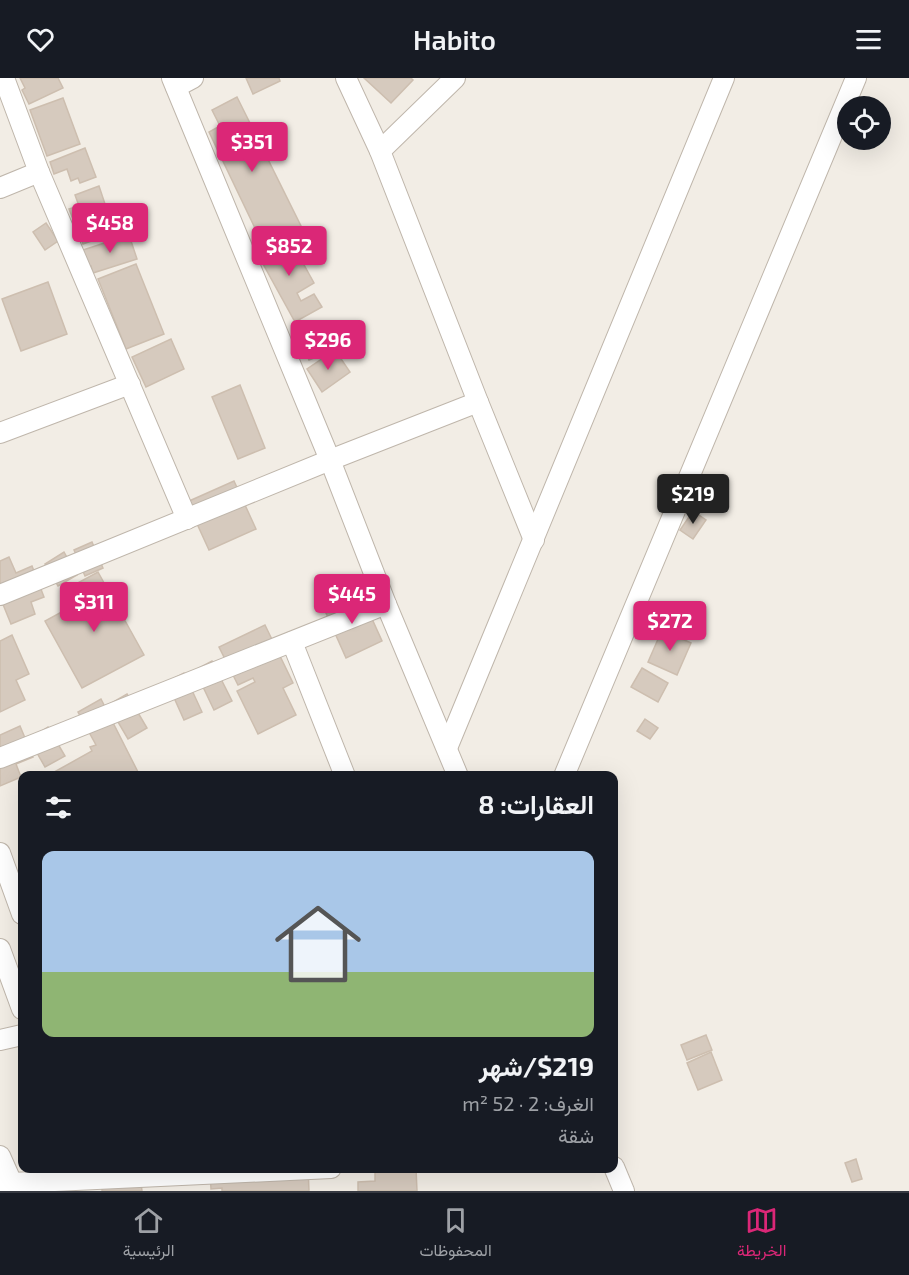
<!DOCTYPE html>
<html lang="ar">
<head>
<meta charset="utf-8">
<style>
  :root { --surface:#171b24; --page:#242831; --text:#f1f3f6; --muted:#9ea1a6; --line:#363941; --accent:#db2777 }
  body { margin:0; font-family:"Exo 2",Vazirmatn,sans-serif; background:var(--page); color:var(--text); direction:rtl; height:100vh; display:flex; flex-direction:column; font-size:22px; white-space:nowrap }
  * { box-sizing:border-box; margin:0 }
  p { font-size:20px; color:var(--muted) }
  .icon { flex:none; width:33px; height:33px; fill:none; stroke:currentColor; stroke-width:2; stroke-linecap:round; stroke-linejoin:round }
  .map { position:relative; flex:1; overflow:hidden; direction:ltr }
  .panel { position:absolute; left:18px; top:693px; width:600px; height:402px; display:flex; flex-direction:column; background:var(--surface); border-radius:12px; box-shadow:0 6px 24px #0002; direction:rtl }
  .panel>* { flex:none }
  .buttons { position:absolute; left:837px; top:18px; display:grid; gap:12px }
  .buttons a { display:grid; place-items:center; width:54px; height:54px; border-radius:50%; background:var(--surface); box-shadow:0 6px 24px #0002; font-size:30px }
  .price { position:absolute; translate:-50% -51px; padding:0 14px; border-radius:6px; background:var(--accent); color:#fff; font-size:20px; line-height:39px; filter:drop-shadow(0 2px 3px #0008) }
  .price::after { content:''; position:absolute; left:50%; top:36px; width:18px; height:14px; margin-left:-9px; background:inherit; clip-path:polygon(0 0,100% 0,50% 100%) }
  .price.on { background:#222; color:#fff }
  ul { padding:0; list-style:none }
  li { display:grid; align-content:center; gap:12px; height:318px; padding:0 24px }
  li span { display:grid; place-items:center; height:186px; border-radius:12px; color:#555 }
  li>.icon { margin-inline-start:auto }
  span .icon { width:108px; height:108px; fill:#fffc; stroke-width:1 }
  li b { font-size:26px }
  h2 { display:flex; justify-content:space-between; align-items:center; height:72px; padding:0 24px; font-size:26px }
  header { display:flex; justify-content:space-between; align-items:center; height:78px; padding:0 24px; background:var(--surface); font-size:27px; font-weight:600 }
  .dock { display:flex; justify-content:space-around; align-items:center; height:84px; border-top:2px solid var(--line); background:var(--surface); font-size:16px; color:var(--muted) }
  .dock a { display:grid; justify-items:center; gap:3px }
  .dock .on { color:var(--accent) }
  .map>svg:first-child { display:block }
</style>
</head>
<body>
<header><svg class="icon" aria-label="menu" viewBox="0 0 24 24"><path d="M4 6h16M4 12h16M4 18h16"/></svg>Habito<svg class="icon" aria-label="heart" viewBox="0 0 24 24"><path d="M12 20l-8-8c-3-5 5-10 8-4 3-6 11-1 8 4z"/></svg></header>
<div class="map">
<svg width="909" height="1113" viewBox="0 0 909 1113">
  <rect width="100%" height="100%" fill="#f2ede5"/>
  <!-- building -->
  <g fill="#d6cabe" stroke="#cdbeaf" stroke-width="1.5">
    <path d="M20,0H58L63,10L29,26L22,12L25,10Z"/>
    <path d="M246,0H279L280,3L253,16Z"/>
    <path d="M364,0H411L413,2L391,25Z"/>
    <path d="M237,19L301,148L263,167L209,54L220,48L212,32Z"/>
    <path d="M63,20L80,66L47,78L30,32Z"/>
    <path d="M85,70L96,99L80,105L78,100L71,103L67,91L54,96L50,84Z"/>
    <path d="M99,108L106,129L73,141L69,131L79,128L75,117Z"/>
    <path d="M114,130L122,152L83,166L75,144Z"/>
    <path d="M46,145L58,163L45,172L33,154Z"/>
    <path d="M129,157L137,181L93,195L91,188L88,189L83,172Z"/>
    <path d="M288,158L314,205L297,215L301,223L314,216L322,229L295,244L257,175Z"/>
    <path d="M136,186L164,256L126,271L98,201Z"/>
    <path d="M48,204L67,256L21,273L2,221Z"/>
    <path d="M324,249L334,272L309,282L303,268L314,264L310,255Z"/>
    <path d="M171,261L184,291L146,309L132,279Z"/>
    <path d="M335,272L350,294L322,314L307,291Z"/>
    <path d="M240,307L265,370L238,381L212,319Z"/>
    <path d="M234,403L256,451L209,472L187,424Z"/>
    <path d="M693,433L706,442L693,461L680,452Z"/>
    <path d="M92,464L103,490L85,498L74,472Z"/>
    <path d="M64,474L77,497L58,508L45,486Z"/>
    <path d="M9,479L16,495L32,488L44,519L31,524L35,536L11,546L0,519V483Z"/>
    <path d="M98,494L144,577L82,610L45,543L80,524L72,508Z"/>
    <path d="M343,516L348,528L363,521L382,563L346,580L322,526Z"/>
    <path d="M265,547L293,605L283,610L296,637L258,656L237,613L255,604L253,600L238,607L219,569Z"/>
    <path d="M662,552L691,565L677,597L648,584Z"/>
    <path d="M12,557L29,596L16,602L25,622L0,634V563Z"/>
    <path d="M212,583L232,623L214,632L195,592Z"/>
    <path d="M642,590L668,605L658,624L631,609Z"/>
    <path d="M184,595L202,634L184,642L167,604Z"/>
    <path d="M127,616L147,650L128,661L108,627Z"/>
    <path d="M101,621L140,698H47L92,673L90,669L96,667L78,634Z"/>
    <path d="M645,641L658,650L650,661L637,653Z"/>
    <path d="M20,648L33,679L16,686L21,699L0,708V657Z"/>
    <path d="M48,649L65,678L45,689L29,661Z"/>
    <path d="M706,957L712,972L687,982L681,967Z"/>
    <path d="M711,974L722,1002L698,1012L687,985Z"/>
    <path d="M856,1081L862,1101L852,1104L845,1085Z"/>
    <path d="M308,1090L309,1113H222V1110L211,1111L210,1092Z"/>
    <path d="M375,1090H416L417,1113H358V1104L375,1103Z"/>
    <path d="M141,1105L142,1113H102V1109Z"/>
  </g>
  <g fill="none" stroke-linecap="round" stroke-linejoin="round">
    <!-- minor casing -->
    <g stroke="#bfb6ab" stroke-width="22">
      <g id="minor">
        <path d="M4,0L39,94L187,441"/>
        <path d="M172,0L330,382L386,526L458,698"/>
        <path d="M346,0L380,73L478,324L534,462"/>
        <path d="M176,9L193,0"/>
        <path d="M380,73L455,0"/>
        <path d="M0,110L39,94"/>
        <path d="M0,355L130,306"/>
        <path d="M0,517L330,382L478,324"/>
        <path d="M292,564L345,698"/>
        <path d="M447,670L724,0"/>
        <path d="M0,680L386,526"/>
        <path d="M564,698L856,0"/>
        <path d="M0,775L22,836"/>
        <path d="M0,871L22,931"/>
        <path d="M0,962L22,957"/>
        <path d="M0,1078L12,1105"/>
        <path d="M614,1089L624,1113"/>
        <path d="M0,1109L12,1105L331,1090"/>
      </g>
    </g>
    <!-- minor -->
    <use href="#minor" stroke="#fff" stroke-width="20"/>
  </g>
</svg>
<div class="buttons">
<a><svg class="icon" aria-label="locate" viewBox="0 0 24 24"><circle cx="12" cy="12" r="6"/><path d="M12 2v4M12 18v4M2 12h4M18 12h4"/></svg></a>
</div>
<b class="price" style="left:252px;top:95px">$351</b>
<b class="price" style="left:110px;top:176px">$458</b>
<b class="price" style="left:289px;top:199px">$852</b>
<b class="price" style="left:328px;top:293px">$296</b>
<b class="price on" style="left:693px;top:447px">$219</b>
<b class="price" style="left:352px;top:547px">$445</b>
<b class="price" style="left:94px;top:555px">$311</b>
<b class="price" style="left:670px;top:574px">$272</b>
<section class="panel">
<h2>العقارات: 8<svg class="icon" aria-label="filters" viewBox="0 0 24 24"><path d="M4 7h16M4 17h16"/><circle cx="9" cy="7" r="2"/><circle cx="15" cy="17" r="2"/></svg></h2>
<ul>
<li><span style="background:linear-gradient(#a9c7e8 65%,#8fb573 0)"><svg class="icon" aria-label="home" viewBox="0 0 24 24"><path d="M3 11l9-7 9 7M6 9v11h12V9"/></svg></span><div><b>$219/شهر</b><p>الغرف: 2 · 52 m²</p><p>شقة</p></div></li>
</ul>
</section>
</div>
<nav class="dock">
<a class="on"><svg class="icon" aria-label="map" viewBox="0 0 24 24"><path d="M3 6l6-2 6 2 6-2v14l-6 2-6-2-6 2zM9 4v14M15 6v14"/></svg>الخريطة</a>
<a><svg class="icon" aria-label="saved" viewBox="0 0 24 24"><path d="M7 4h10v16l-5-4-5 4z"/></svg>المحفوظات</a>
<a><svg class="icon" aria-label="home" viewBox="0 0 24 24"><path d="M3 11l9-7 9 7M6 9v11h12V9"/></svg>الرئيسية</a>
</nav>
</body>
</html>
